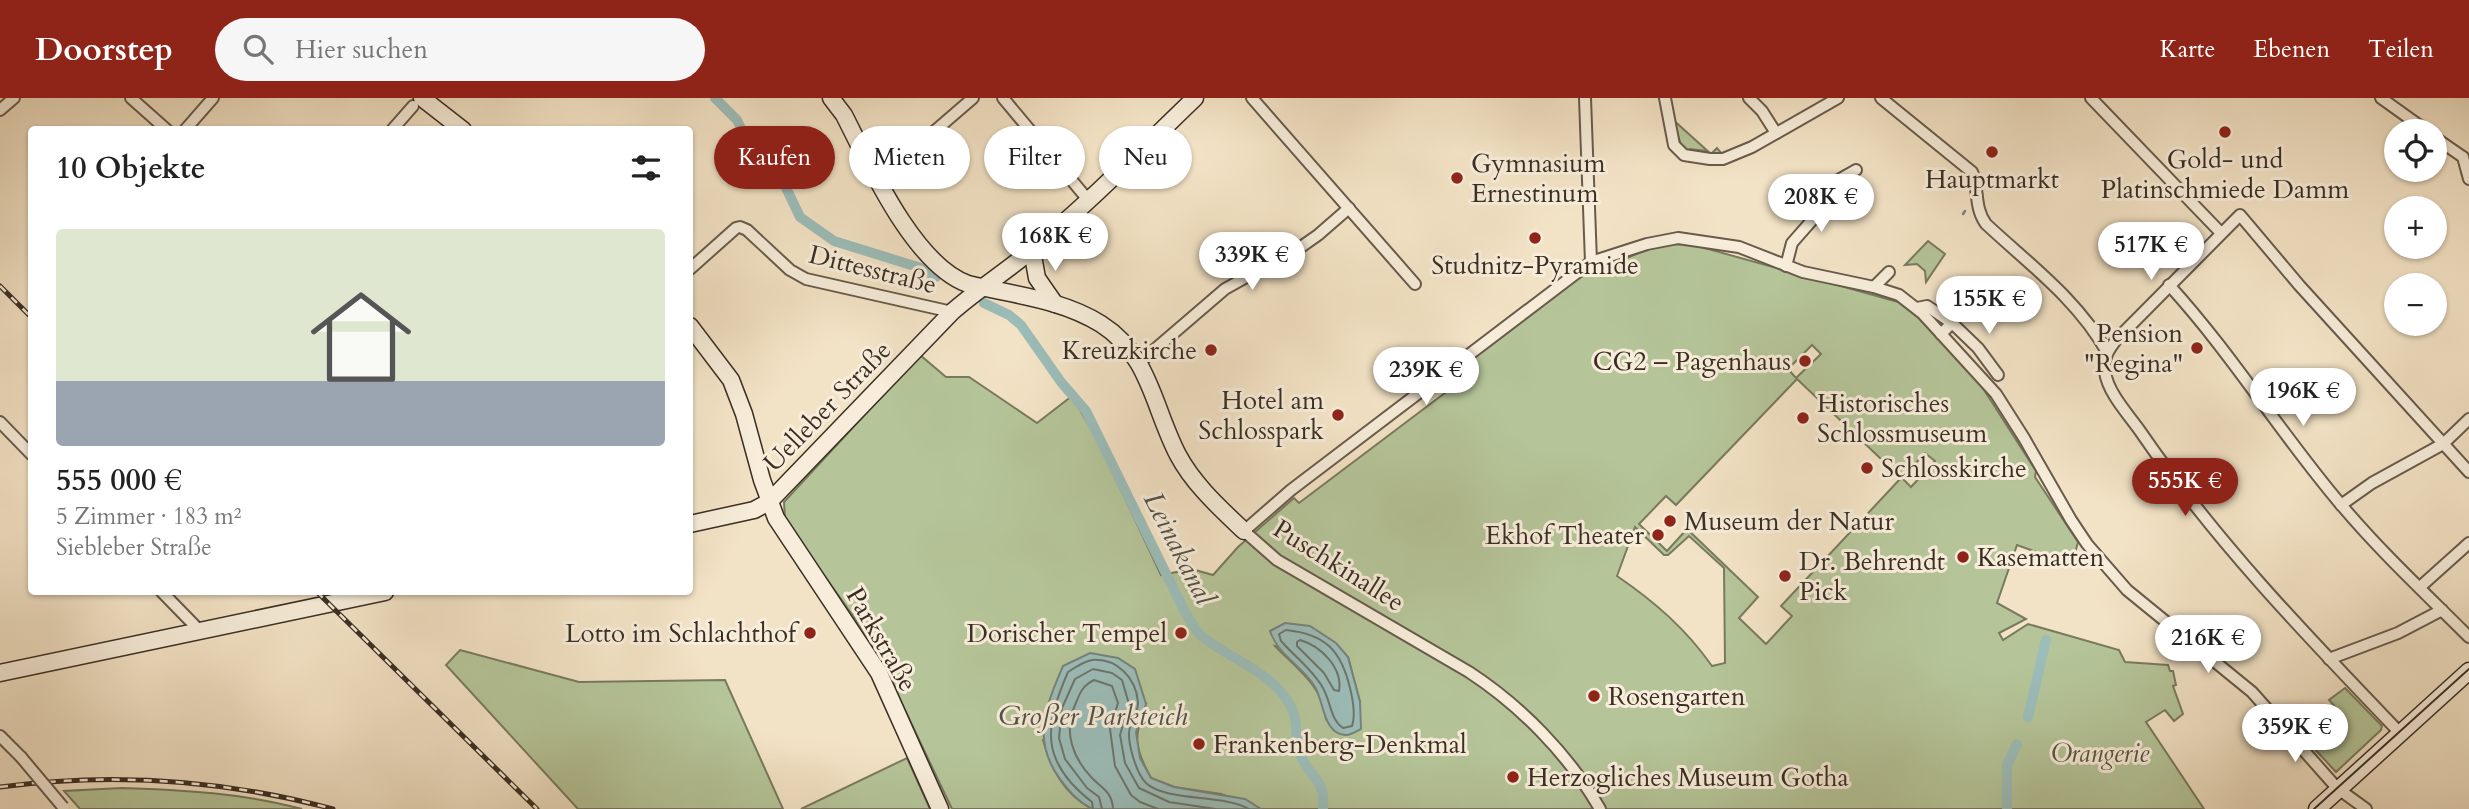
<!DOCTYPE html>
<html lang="de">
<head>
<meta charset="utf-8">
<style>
  :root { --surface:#fff; --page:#f6f6f6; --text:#222; --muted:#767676; --accent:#8f2418 }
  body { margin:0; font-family:Cardo,serif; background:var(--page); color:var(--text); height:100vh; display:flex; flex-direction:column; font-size:26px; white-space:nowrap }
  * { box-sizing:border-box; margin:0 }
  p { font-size:23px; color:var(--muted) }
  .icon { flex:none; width:38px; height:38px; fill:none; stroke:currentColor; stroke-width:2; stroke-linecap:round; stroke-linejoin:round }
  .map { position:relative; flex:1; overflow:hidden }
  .details { position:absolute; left:28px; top:28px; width:665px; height:469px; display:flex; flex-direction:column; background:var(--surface); border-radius:7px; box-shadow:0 2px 5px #0004 }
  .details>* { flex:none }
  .hud { position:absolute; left:714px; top:28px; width:665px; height:63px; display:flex; gap:14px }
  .fabs { position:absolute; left:2384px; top:21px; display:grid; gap:14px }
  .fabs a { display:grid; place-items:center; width:63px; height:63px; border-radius:50%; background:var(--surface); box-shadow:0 2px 5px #0004; font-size:35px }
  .price { position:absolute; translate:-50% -60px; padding:0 16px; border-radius:24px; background:#fff; color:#222; font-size:23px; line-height:46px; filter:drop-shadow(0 2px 4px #0008) }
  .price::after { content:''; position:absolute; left:50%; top:42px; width:21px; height:16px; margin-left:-10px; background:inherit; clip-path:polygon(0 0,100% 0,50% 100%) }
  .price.current { background:var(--accent); color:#fff }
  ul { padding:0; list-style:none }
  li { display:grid; align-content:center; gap:14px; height:371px; padding:0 28px }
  li span { display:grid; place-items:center; height:217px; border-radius:7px; color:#555 }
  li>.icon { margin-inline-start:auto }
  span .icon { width:126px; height:126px; fill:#fffc; stroke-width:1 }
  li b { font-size:30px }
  h2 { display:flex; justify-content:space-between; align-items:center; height:84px; padding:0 28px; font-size:30px }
  .pill { padding:0 24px; border-radius:32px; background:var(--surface); box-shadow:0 2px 5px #0004; font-size:24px; line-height:63px }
  .pill.current { background:var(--accent); color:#fff }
  header { display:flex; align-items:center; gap:42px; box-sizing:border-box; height:98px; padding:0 35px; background:var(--accent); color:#fff }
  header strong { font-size:33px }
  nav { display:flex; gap:38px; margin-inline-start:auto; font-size:24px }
  .search { width:490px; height:63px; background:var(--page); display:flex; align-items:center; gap:18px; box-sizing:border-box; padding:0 24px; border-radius:38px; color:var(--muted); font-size:26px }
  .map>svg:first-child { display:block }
</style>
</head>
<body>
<header>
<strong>Doorstep</strong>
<div class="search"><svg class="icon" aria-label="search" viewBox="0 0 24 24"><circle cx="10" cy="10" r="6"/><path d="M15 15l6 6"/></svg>Hier suchen</div>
<nav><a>Karte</a><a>Ebenen</a><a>Teilen</a></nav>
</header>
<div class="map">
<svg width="2469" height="711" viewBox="0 0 2469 711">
  <rect width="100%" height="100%" fill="#f3e3c6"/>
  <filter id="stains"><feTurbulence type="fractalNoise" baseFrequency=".00286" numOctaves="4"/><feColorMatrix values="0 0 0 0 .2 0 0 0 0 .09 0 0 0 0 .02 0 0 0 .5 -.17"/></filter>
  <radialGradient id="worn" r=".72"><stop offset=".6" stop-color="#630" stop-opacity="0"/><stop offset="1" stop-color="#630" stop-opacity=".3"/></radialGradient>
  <!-- green -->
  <g fill="#b5c599" stroke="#787a5e" stroke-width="2" fill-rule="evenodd">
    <path d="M1670,19L1711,56L1717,50L1722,56L1706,58V53L1690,51L1689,55L1683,53L1678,38L1675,39Z"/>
    <path d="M1928,143L1945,156L1926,184L1925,173L1917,166L1905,167Z"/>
    <path d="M1677,146L1694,147L1898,204L1924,224L1977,281L2036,373L2035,379L2078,444L2072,467L2017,447L1997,505L2026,521L1999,535L2003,542L2028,526L2119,552L2125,564L2168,567L2170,573H2173L2176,587L2173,588L2183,616L2174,623L2165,612L2146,624L2204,711H1261L1221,696L1174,689L1151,680C1133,647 1134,640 1146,606L1043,642C1051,671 1064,696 1092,711H952L886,572L853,518L785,422L784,404L920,257L946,279H969L1037,325L1072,298L1097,341L1161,477L1192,471L1213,477L1238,449L1294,400L1299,405L1474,273L1468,263L1576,181L1656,148ZM1812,247L1821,256L1796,280L1788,271ZM1797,281L1901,380L1781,508L1792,518L1766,546L1739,520L1758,499L1687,431L1667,453L1639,426L1666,398L1676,407ZM1925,355L1935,363L1911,389L1902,380ZM1635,429L1664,457H1668L1689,438L1724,470L1725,565L1712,568C1686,531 1655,504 1617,478ZM1275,548L1348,559L1360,604L1326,621C1323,588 1296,570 1275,548Z"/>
    <path d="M460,552L579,584L725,582L783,711H578L446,567Z"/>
    <path d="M2345,590L2382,628L2381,632L2336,674L2297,632L2313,616L2323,628L2339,613L2329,602Z"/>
    <path d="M907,660L930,711H801Z"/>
    <path d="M122,690C183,692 243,695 302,711H80L64,693Z"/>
  </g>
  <!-- water -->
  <g fill="#9cbdb9" stroke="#75847d" stroke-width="2">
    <path d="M1285,525L1310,528L1336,545L1348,559L1360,604L1361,631C1352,636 1345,640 1336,634C1323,625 1323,603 1315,589C1302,567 1279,559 1270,533Z"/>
    <path d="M1090,555L1118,560L1135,571L1146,606L1136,634L1140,660L1151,680L1174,689L1245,701L1261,711H1092C1077,703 1070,694 1060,681C1031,642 1046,608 1063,568Z"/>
  </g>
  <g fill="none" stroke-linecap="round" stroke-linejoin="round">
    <!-- shore -->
    <g stroke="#6b766e" stroke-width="2">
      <path d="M1286,532C1325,536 1341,552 1350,590C1353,602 1356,616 1352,628L1343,630C1330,621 1331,604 1323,590C1313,572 1295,559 1281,543L1279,536Z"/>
      <path d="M1300,542C1321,548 1343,570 1339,593L1334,592L1324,575L1297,548V544Z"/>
      <path d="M1093,711L1092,704C1040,664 1044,629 1068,574C1074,570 1085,563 1092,562C1117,560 1136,580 1138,604C1139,612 1132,622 1130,629C1126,642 1136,675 1146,685C1166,704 1224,696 1249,711"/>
      <path d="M1102,711L1099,699L1087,690L1065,661L1059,640L1062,610L1075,581L1093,571L1112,575L1122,582L1129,606L1120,637L1125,665L1139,690L1169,704L1215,711"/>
      <path d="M1113,711C1112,694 1103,691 1093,681C1073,661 1063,634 1075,607C1080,595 1082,588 1094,582L1112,588L1118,605L1110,631L1115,668L1131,697L1140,704L1158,711"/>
    </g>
    <!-- stream -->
    <path stroke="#75847d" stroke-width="2.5" d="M1963,116L1965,113"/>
    <!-- canal -->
    <g stroke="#9cbdb9" stroke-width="10">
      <path d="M715,0L737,22L749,48L779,75L800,119L834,143L921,170L936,179"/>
      <path d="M984,205L1009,217L1021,227L1061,284L1086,313L1185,514C1190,522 1196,535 1204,540C1234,563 1275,575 1292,611C1300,626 1292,639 1301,658C1312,683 1325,679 1323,711"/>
      <path d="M2028,619L2046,542"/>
      <path d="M2007,711V667L2017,646"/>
    </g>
    <!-- street casing -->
    <g stroke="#685b4c" stroke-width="14">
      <g id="street">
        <path d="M131,0L167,32"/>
        <path d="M1003,0L1089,103"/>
        <path d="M1252,0L1415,186"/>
        <path d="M1585,0L1591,164"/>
        <path d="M1665,0L1674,47L1684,57L1710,61H1723L1752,49L1838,0"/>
        <path d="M1749,0L1762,13L1776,35"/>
        <path d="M1881,0L1972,74C1979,91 1974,110 1986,126C2030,167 2077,201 2107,254"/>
        <path d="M2091,0L2221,135"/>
        <path d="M2381,0L2427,33"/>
        <path d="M0,12L14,0"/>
        <path d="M185,32L213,0"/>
        <path d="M392,32L413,8"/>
        <path d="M2434,39L2463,59"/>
        <path d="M2463,59L2469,81"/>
        <path d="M878,82L973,0"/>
        <path d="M1786,168L1792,145L1814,120L1817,94L1856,72"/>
        <path d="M690,171L736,130L740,129L747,132L790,172L806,181L952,214"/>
        <path d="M2169,187C2233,257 2282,338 2343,409C2382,455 2426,496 2469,539"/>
        <path d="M1874,189L1889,174"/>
        <path d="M1917,210L1927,208L1952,225L1941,236"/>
        <path d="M1952,225L1978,250L1998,277"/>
        <path d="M1140,264L1225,191L1266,168L1288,158L1318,137L1349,110"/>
        <path d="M0,324L32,357"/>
        <path d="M2341,407L2372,385L2443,346L2469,321"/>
        <path d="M2420,489L2469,445"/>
        <path d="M162,494L199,532"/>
        <path d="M2329,561L2398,535L2442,512"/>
        <path d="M2400,635C2308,539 2216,444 2140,333C2128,316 2108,295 2105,274C2102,261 2109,251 2117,241L2240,117L2299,187L2469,374"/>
        <path d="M0,638L21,659"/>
        <path d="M1600,711C1569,657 1521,608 1469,574L1277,462L1244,433L1291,392L1591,164L1647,146L1678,140L1739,149L1803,174L1874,189L1899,197L1922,215L1996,296L2024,340L2071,422L2087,446L2127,492L2252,594L2337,690L2366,711"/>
      </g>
    </g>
    <!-- secondary casing -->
    <g stroke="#3a2e24" stroke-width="19">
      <g id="secondary">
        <path d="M422,0L463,32"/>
        <path d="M831,0L844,17C869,66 914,167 968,186C1013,197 1061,201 1101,226C1150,257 1153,309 1178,357C1194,387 1220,410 1244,433"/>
        <path d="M1032,152L1037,180L1055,206"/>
        <path d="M690,228L731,282L744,316L762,382L776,420L879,575L940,711"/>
        <path d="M690,426L754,412L769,404L952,214C978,191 1007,173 1033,151C1090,104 1142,51 1195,0"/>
        <path d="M0,575L385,494"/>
        <path d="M2317,711L2469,573"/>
      </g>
    </g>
    <!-- street -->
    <use href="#street" stroke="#f7edda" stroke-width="10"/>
    <!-- secondary -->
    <use href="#secondary" stroke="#f7edda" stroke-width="16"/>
    <!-- tram -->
    <path stroke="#3a2e24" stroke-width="2" d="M2314,711L2469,571"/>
    <!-- rail casing -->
    <g stroke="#3a2e24" stroke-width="5">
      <g id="rail">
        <path d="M0,188L32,220"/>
        <path d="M317,494L537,711"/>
        <path d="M0,689C111,674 225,682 333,711"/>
      </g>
    </g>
    <!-- rail -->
    <use href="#rail" stroke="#f7edda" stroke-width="2.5" stroke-dasharray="8" stroke-linecap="butt"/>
    <!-- street-bridge casing -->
    <g stroke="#685b4c" stroke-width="14" stroke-linecap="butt">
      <path id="street-bridge" d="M21,659L63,709"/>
    </g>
    <!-- street-bridge -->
    <use href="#street-bridge" stroke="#f7edda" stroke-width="10"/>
  </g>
  <!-- markers -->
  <g fill="#8f2418" stroke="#f7edda" stroke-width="2.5">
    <circle cx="2225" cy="34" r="7"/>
    <circle cx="1992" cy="54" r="7"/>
    <circle cx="1457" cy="80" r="7"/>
    <circle cx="1535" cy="140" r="7"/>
    <circle cx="2197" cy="250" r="7"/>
    <circle cx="1211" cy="252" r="7"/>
    <circle cx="1805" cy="263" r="7"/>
    <circle cx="1338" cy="317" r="7"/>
    <circle cx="1803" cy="320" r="7"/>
    <circle cx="1867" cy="370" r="7"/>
    <circle cx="1670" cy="423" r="7"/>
    <circle cx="1658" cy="437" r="7"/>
    <circle cx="1963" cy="459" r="7"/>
    <circle cx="1785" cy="478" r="7"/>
    <circle cx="810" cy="535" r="7"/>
    <circle cx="1181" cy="535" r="7"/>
    <circle cx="1594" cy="598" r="7"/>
    <circle cx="1199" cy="646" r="7"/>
    <circle cx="1513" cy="679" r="7"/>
  </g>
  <g text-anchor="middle" stroke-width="6" stroke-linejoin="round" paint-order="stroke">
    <!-- poi labels -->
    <g font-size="26" fill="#3a2e24" stroke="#f7edda" text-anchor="start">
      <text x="2225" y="70" text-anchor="middle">Gold- und<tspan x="2225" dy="30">Platinschmiede Damm</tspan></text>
      <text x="1471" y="74">Gymnasium<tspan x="1471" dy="30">Ernestinum</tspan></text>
      <text x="1992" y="90" text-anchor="middle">Hauptmarkt</text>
      <text x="1535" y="176" text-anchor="middle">Studnitz-Pyramide</text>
      <text x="2183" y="244" text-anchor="end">Pension<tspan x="2183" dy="30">"Regina"</tspan></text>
      <text x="1197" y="261" text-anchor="end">Kreuzkirche</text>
      <text x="1791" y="272" text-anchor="end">CG2 – Pagenhaus</text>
      <text x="1324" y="311" text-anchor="end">Hotel am<tspan x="1324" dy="30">Schlosspark</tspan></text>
      <text x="1817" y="314">Historisches<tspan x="1817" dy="30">Schlossmuseum</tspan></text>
      <text x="1881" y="379">Schlosskirche</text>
      <text x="1684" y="432">Museum der Natur</text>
      <text x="1644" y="446" text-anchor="end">Ekhof Theater</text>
      <text x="1977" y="468">Kasematten</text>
      <text x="1799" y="472">Dr. Behrendt<tspan x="1799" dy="30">Pick</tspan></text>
      <text x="796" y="544" text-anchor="end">Lotto im Schlachthof</text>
      <text x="1167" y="544" text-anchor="end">Dorischer Tempel</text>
      <text x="1608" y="607">Rosengarten</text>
      <text x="1213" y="655">Frankenberg-Denkmal</text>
      <text x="1527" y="688">Herzogliches Museum Gotha</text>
    </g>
    <!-- street labels -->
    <g font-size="26" fill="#3a2e24" stroke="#f7edda">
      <text transform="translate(873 171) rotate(14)" y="9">Dittesstraße</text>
      <text transform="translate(827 308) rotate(-46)" y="9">Uelleber Straße</text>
      <text transform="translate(1339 467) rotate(32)" y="9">Puschkinallee</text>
      <text transform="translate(882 541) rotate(60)" y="9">Parkstraße</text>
    </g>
    <!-- park labels -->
    <g font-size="26" font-style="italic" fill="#595441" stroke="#f7edda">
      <text x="2100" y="664">Orangerie</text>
    </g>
    <!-- water labels -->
    <g font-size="28" font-style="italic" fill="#525249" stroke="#f7edda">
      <text transform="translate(1180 450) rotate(63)" y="10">Leinakanal</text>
      <text x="1093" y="627">Großer Parkteich</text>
    </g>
  </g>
  <rect width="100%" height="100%" filter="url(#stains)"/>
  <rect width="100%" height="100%" fill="url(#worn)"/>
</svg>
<div class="fabs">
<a><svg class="icon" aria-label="locate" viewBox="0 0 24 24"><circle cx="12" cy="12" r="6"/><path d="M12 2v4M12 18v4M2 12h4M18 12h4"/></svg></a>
<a>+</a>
<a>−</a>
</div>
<b class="price" style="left:1821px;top:136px">208K €</b>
<b class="price" style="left:1055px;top:175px">168K €</b>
<b class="price" style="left:2151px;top:184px">517K €</b>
<b class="price" style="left:1252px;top:194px">339K €</b>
<b class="price" style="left:1989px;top:238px">155K €</b>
<b class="price" style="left:1426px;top:309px">239K €</b>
<b class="price" style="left:2303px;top:330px">196K €</b>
<b class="price current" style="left:2185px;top:420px">555K €</b>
<b class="price" style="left:2208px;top:577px">216K €</b>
<b class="price" style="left:2295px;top:666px">359K €</b>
<div class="hud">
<a class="pill current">Kaufen</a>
<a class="pill">Mieten</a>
<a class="pill">Filter</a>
<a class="pill">Neu</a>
</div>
<section class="details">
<h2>10 Objekte<svg class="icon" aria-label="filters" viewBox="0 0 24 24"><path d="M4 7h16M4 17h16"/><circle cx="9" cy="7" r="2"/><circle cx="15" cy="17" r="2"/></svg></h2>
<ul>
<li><span style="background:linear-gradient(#dfe7d0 70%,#9aa5b1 0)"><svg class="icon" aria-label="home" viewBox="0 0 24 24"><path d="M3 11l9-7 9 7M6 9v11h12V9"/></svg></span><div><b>555 000 €</b><p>5 Zimmer · 183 m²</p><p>Siebleber Straße</p></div></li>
</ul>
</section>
</div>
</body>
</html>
